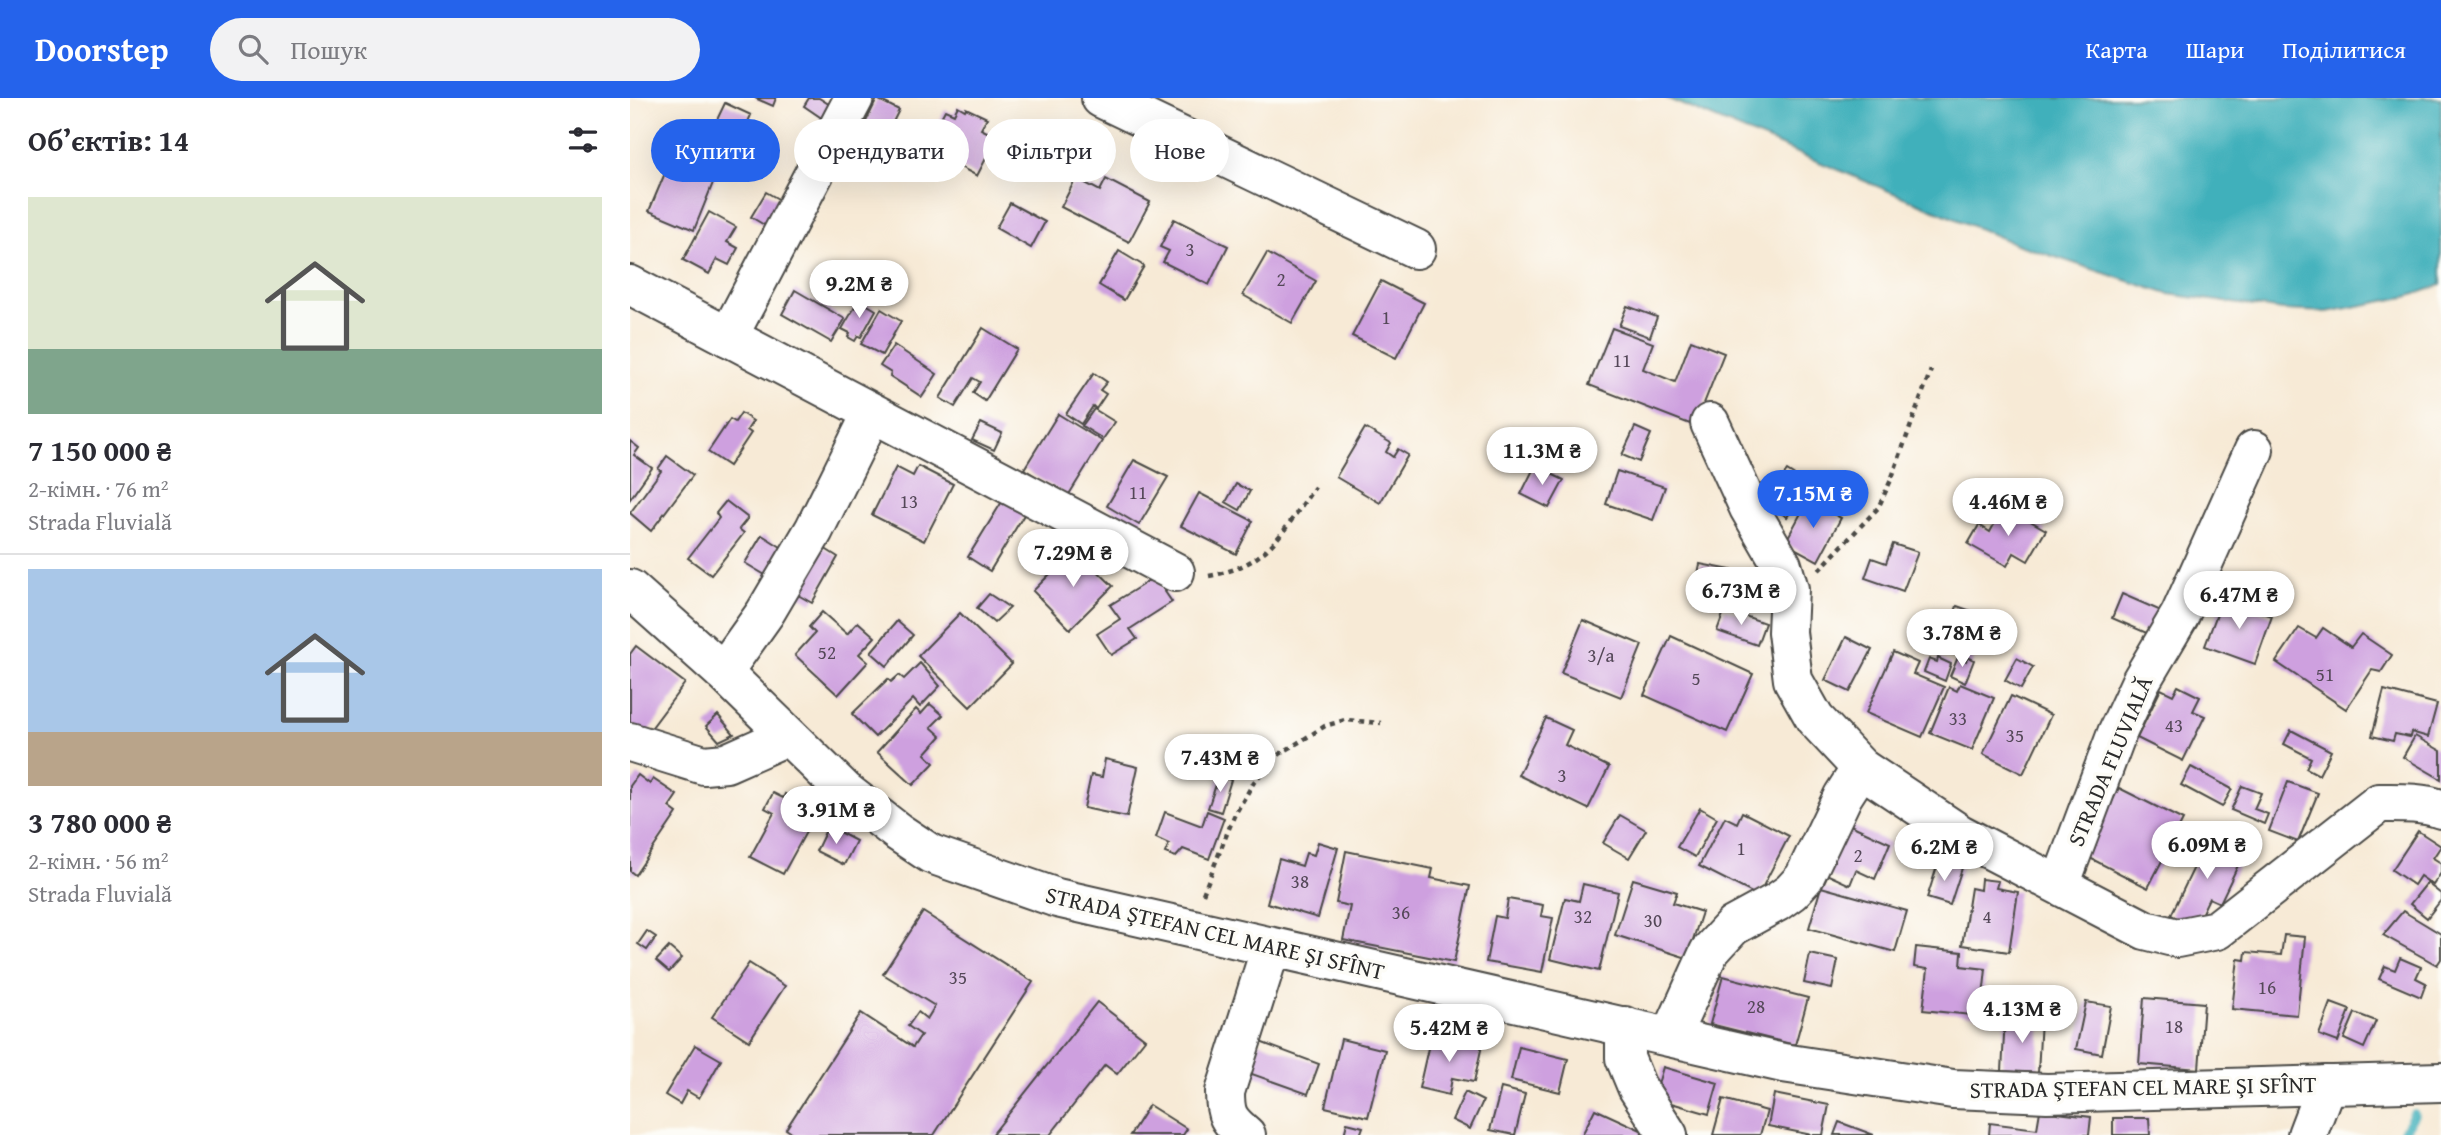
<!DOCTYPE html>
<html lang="uk">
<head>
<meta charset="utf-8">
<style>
  :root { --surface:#fff; --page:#f2f2f3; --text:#2b2b33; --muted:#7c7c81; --line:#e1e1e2; --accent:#2563eb }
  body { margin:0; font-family:"Gentium Book Plus",serif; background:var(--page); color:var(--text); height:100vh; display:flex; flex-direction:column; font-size:26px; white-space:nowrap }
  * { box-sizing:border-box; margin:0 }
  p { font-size:23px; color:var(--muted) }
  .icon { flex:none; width:38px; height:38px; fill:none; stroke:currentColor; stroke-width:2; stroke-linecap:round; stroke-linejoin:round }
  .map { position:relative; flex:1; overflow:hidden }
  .panel { display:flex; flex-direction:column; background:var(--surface); width:630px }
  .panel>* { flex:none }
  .hud { position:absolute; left:21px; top:21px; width:665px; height:63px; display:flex; gap:14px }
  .price { position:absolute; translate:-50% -60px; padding:0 16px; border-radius:24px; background:#fff; color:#222; font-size:23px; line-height:46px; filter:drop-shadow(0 2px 4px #0008) }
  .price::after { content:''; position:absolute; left:50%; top:42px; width:21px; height:16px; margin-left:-10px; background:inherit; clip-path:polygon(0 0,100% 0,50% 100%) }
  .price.on { background:var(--accent); color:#fff }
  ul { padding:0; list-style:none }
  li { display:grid; align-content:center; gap:14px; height:371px; padding:0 28px }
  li+li { border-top:2px solid var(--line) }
  li span { display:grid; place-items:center; height:217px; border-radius:0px; color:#555 }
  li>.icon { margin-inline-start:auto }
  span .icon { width:126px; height:126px; fill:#fffc; stroke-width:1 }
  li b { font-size:30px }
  h2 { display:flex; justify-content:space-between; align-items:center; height:84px; padding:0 28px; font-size:30px }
  .pill { padding:0 24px; border-radius:32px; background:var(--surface); box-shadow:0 7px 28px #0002; font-size:24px; line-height:63px }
  .pill.on { background:var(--accent); color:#fff }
  header { display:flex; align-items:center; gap:42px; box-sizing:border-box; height:98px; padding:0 35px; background:var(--accent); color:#fff }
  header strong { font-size:33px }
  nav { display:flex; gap:38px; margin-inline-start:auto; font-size:24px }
  .search { width:490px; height:63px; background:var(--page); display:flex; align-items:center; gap:18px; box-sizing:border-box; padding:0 24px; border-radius:38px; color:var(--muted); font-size:26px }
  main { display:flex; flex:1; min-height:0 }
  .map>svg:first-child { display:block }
</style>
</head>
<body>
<header>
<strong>Doorstep</strong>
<div class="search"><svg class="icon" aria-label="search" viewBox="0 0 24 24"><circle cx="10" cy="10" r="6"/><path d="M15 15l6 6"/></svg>Пошук</div>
<nav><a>Карта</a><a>Шари</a><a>Поділитися</a></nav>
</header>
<main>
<section class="panel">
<h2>Об’єктів: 14<svg class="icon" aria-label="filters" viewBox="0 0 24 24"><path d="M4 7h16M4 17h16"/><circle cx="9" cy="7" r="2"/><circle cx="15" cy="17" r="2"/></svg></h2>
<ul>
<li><span style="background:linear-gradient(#dfe7d0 70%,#7fa58c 0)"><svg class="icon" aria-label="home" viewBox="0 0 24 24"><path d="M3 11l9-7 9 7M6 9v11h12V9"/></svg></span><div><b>7 150 000 ₴</b><p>2-кімн. · 76 m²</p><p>Strada Fluvială</p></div></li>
<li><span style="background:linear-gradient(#a9c7e8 75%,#b9a48a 0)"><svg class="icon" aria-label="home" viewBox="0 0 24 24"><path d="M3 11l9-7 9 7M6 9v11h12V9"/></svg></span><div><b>3 780 000 ₴</b><p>2-кімн. · 56 m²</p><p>Strada Fluvială</p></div></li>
</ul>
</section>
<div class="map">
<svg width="1811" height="1037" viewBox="0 0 1811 1037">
  <rect width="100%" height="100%" fill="#fdfcf7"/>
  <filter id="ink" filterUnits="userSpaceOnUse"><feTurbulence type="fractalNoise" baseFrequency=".0143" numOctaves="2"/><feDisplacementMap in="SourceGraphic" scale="14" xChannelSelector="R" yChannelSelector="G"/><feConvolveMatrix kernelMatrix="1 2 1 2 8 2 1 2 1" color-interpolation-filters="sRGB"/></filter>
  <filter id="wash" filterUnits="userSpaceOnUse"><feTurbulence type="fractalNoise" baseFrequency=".00686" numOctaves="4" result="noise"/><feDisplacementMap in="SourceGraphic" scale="28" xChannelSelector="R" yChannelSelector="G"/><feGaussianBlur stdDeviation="1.57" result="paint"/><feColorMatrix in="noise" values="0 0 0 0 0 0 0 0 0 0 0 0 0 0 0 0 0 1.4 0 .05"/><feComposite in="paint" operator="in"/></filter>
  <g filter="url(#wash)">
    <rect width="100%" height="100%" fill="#f7ead6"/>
    <!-- water -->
    <path fill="#40b0bb" stroke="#366e73" stroke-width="2" d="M1036,0H1811V187L1780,198L1697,214L1653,212L1538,196L1386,146Z"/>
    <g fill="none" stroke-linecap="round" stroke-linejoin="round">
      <!-- stream -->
      <path stroke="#40b0bb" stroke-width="10" d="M1772,1037L1784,1016"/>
    </g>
    <g id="blocks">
      <!-- building -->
      <g fill="#cea0df">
        <path d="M125,0H146L143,8Z"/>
        <path d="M179,0H189L208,12L199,25L174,8Z"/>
        <path d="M247,1L269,12L253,44L231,34Z"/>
        <path d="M95,5L121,17L111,40L84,28Z"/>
        <path d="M328,8L335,12L336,10L357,20L351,31L367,39L347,78L295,50L315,12L324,16Z"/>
        <path d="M284,31L298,38L292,48L279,40Z"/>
        <path d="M60,35L97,50L64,132L19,113L46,49L54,52Z"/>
        <path d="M446,80L470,93L476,81L520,104L499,144L431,109Z"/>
        <path d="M136,94L157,106L141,131L121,119Z"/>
        <path d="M380,105L415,124L401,150L366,130Z"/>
        <path d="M79,114L106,129L97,144L108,150L99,167L87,161L79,176L53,162Z"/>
        <path d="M544,121L598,148L579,187L533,164L539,153L530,149Z"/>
        <path d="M489,153L514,168L494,202L469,187Z"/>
        <path d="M637,155L686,183L662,225L613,197Z"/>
        <path d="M751,183L794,205L766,260L722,238Z"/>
        <path d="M165,192L215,221L201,244L152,216Z"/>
        <path d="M229,202L246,212L231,239L228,238L225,243L218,239L220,235L212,231Z"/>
        <path d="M997,208L1027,219L1020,239L989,228Z"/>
        <path d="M251,211L271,223L252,257L231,246Z"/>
        <path d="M353,230L387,251L355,303L343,295L350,284L343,280L325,309L310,300Z"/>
        <path d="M982,230L1023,245L1013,271L1045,284L1061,242L1094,255L1065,328L959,287Z"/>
        <path d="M264,247L307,276L292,299L260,278L261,275L250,268Z"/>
        <path d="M464,275L477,284L470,292L476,296L466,311L463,308L451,326L436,316Z"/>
        <path d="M464,311L485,324L473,341L452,328Z"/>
        <path d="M111,315L123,323L117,332L121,335L99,368L78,354L100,321L105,324Z"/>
        <path d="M428,316L472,343L438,398L394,371Z"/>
        <path d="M351,325L372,335L364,352L342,342Z"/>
        <path d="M1005,329L1021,336L1009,364L992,357Z"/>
        <path d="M735,330L761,345L756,354L763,359L768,351L778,357L750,405L706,379Z"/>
        <path d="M0,343L9,350L4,357L22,370L0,401Z"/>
        <path d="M37,358L63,377L21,433L0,415L31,373L28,371Z"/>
        <path d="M504,362L538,379L509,427L477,408Z"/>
        <path d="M288,368L323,386L294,443L242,417L266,369L283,378Z"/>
        <path d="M905,368L934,382L919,410L891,396Z"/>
        <path d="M987,373L1035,389L1023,422L976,406Z"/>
        <path d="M1157,373L1179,387L1157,419L1135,404Z"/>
        <path d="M606,386L620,393L610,412L596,404Z"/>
        <path d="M569,395L623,423L606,456L551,428Z"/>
        <path d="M373,402L395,415L360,473L338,459Z"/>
        <path d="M1178,402L1211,420L1188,463L1155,445Z"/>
        <path d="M96,403L118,420L109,431L114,435L81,477L58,460L89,420L86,415Z"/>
        <path d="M1374,408L1416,432L1398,463L1384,455L1377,468L1338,446L1349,427L1360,434Z"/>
        <path d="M132,437L162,456L145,483L115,465Z"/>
        <path d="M1263,446L1288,454L1273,493L1235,480L1242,460L1256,465Z"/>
        <path d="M189,447L208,459L182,505L161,493Z"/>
        <path d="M445,451L483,488L440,531L403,493Z"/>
        <path d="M1070,466L1111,474L1107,498L1065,491Z"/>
        <path d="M525,479L542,504L500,531L507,541L481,557L467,536L490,521L480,507Z"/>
        <path d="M359,496L380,510L364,525L347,510Z"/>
        <path d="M1492,496L1538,516L1528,540L1482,520Z"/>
        <path d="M1593,500L1642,518L1625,566L1575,548Z"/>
        <path d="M1327,508L1347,515L1336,547L1316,541Z"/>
        <path d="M1095,511L1135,525L1127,547L1087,533Z"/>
        <path d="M192,514L217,536L228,524L245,539L229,556L238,564L208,597L165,557L185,535L179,529Z"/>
        <path d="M330,515L382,566L340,609L288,558Z"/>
        <path d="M953,522L1012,547L991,599L931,575Z"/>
        <path d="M267,523L283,537L257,568L241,554Z"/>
        <path d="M1669,530L1686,540L1693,530L1721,549L1731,536L1762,557L1751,574L1742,572L1716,611L1646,564Z"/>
        <path d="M1041,538L1123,576L1097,634L1014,597Z"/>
        <path d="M1216,539L1242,552L1220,594L1195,582Z"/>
        <path d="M6,548L55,585L16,637L0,625V556Z"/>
        <path d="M1263,554L1288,565L1283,576L1314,589L1292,639L1236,615Z"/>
        <path d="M1328,559L1336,563L1338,559L1344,562L1335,585L1320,578Z"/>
        <path d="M1308,560L1321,566L1315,583L1294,574L1299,561L1307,564Z"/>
        <path d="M1387,560L1403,569L1391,591L1375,582Z"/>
        <path d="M290,565L310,588L290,609L283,601L245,639L222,616L258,581L261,584L269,577L274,581Z"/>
        <path d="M1330,586L1364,600L1342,652L1300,635L1319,589L1327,593Z"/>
        <path d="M1548,588L1570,599L1563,613L1575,618L1553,663L1507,640L1531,591L1543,597Z"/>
        <path d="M1754,592L1807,606L1798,639L1781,634L1780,639L1765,636L1763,643L1742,638Z"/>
        <path d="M1381,598L1421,617L1393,676L1353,656Z"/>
        <path d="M300,606L313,617L301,629L311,638L295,656L304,665L283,687L247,654L286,611L291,616Z"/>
        <path d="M88,617L104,636L89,643L76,628Z"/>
        <path d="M916,620L942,632L935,647L979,669L958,711L888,677Z"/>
        <path d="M1661,632L1701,653L1689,677L1676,670L1681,660L1654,646Z"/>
        <path d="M1785,638L1811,653V681L1773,659Z"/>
        <path d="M475,661L508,669L497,719L454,710L461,677L472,679Z"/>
        <path d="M1561,669L1602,691L1592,709L1551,687Z"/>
        <path d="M8,677L20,686L23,681L47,697L39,709L47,715L5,777L0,773V688Z"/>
        <path d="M589,678L601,682L591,714L578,710Z"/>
        <path d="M1658,684L1688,695L1668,744L1639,733Z"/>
        <path d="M1612,688L1631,695L1624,711L1638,716L1634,726L1601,712Z"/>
        <path d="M1489,690L1553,722L1518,790L1454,757Z"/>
        <path d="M143,695L153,700L155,696L187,714L153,776L120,759L144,715L135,710Z"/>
        <path d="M1070,710L1087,720L1065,759L1047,749Z"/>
        <path d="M577,713L594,720L579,761L553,751L546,759L535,755L539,746L526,740L535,714L572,728Z"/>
        <path d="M1112,714L1159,738L1128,798L1069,768L1095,719L1107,725Z"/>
        <path d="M990,717L1016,732L999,760L973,745Z"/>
        <path d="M1216,725L1260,745L1245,781L1226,772L1220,787L1194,775Z"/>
        <path d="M198,728L226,743L214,767L186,753Z"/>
        <path d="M1788,733L1811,748L1803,760L1811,765V775L1803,787L1790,778L1784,787L1762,772Z"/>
        <path d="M1578,740L1613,757L1590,805L1579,800L1565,829L1541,817Z"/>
        <path d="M688,744L708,750L688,820L637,805L649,761L672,768L676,755L684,757Z"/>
        <path d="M716,753L803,771L801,780L840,788L824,864L713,842L720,808L706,805Z"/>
        <path d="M1309,762L1332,770L1320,807L1297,800Z"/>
        <path d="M1003,781L1047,794L1043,805L1072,814L1057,860L985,837Z"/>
        <path d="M1351,781L1368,783L1366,790L1388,794L1379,854L1332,847L1341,790L1350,792Z"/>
        <path d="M1797,785L1811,796V802L1797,820L1780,806Z"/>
        <path d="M953,786L988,794L969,873L920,861L935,800L949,803Z"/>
        <path d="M1191,789L1277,813L1265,854L1179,830Z"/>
        <path d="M878,801L913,807L911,818L923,820L912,874L856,864L865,818L875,820Z"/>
        <path d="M1773,813L1811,836V861L1807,867L1753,837Z"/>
        <path d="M293,814L403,884L304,1037H165L156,1031L231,915L283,949L291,937L278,928L288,914L297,921L305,908L253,876Z"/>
        <path d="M17,833L26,839L17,852L8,846Z"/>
        <path d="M1654,837L1675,839L1667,917L1602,911L1608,861L1615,862L1616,854L1651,857Z"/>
        <path d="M39,849L52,860L39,874L26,863Z"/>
        <path d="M1286,849L1332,854L1331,868L1356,871L1351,918L1293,912L1298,871L1284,869Z"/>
        <path d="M1180,856L1208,862L1202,891L1174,885Z"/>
        <path d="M1770,860L1791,869L1786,880L1796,885L1791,899L1749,881L1755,868L1765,872Z"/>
        <path d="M119,865L155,888L119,943L82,919Z"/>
        <path d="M1093,878L1178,900L1165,947L1080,926Z"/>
        <path d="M1373,893L1406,895L1404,918L1372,916Z"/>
        <path d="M1514,900L1574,905L1569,971L1509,966Z"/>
        <path d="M467,904L515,941L487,976L475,967L420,1037H362Z"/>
        <path d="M1456,904L1481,908L1472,956L1446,951Z"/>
        <path d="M1701,905L1720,912L1708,944L1689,937Z"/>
        <path d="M1725,915L1746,923L1734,950L1714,941Z"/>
        <path d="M1375,919L1411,921L1408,975L1372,973Z"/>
        <path d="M801,937L852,947L844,984L822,980L819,997L789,990Z"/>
        <path d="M711,941L755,952L738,1019L695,1009Z"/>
        <path d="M630,944L689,966L678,996L619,975Z"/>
        <path d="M65,947L91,962L69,1000L57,993L50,1006L35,997Z"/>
        <path d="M889,949L938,961L930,994L881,982Z"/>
        <path d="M1033,969L1088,985L1079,1016L1024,1000Z"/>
        <path d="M871,990L895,996L885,1037L860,1032Z"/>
        <path d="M835,994L853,1003L840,1031L822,1022Z"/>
        <path d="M1144,996L1199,1007L1193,1037H1182L1138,1028Z"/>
        <path d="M1093,1001L1137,1013L1130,1037H1083Z"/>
        <path d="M519,1007L557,1031L553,1037H500Z"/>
        <path d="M965,1011L1013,1033L1011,1037H952Z"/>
        <path d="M1410,1013L1461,1019L1459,1037H1359L1360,1025L1407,1031Z"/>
        <path d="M1483,1020H1519L1520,1037H1483Z"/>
        <path d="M1209,1024L1244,1037H1204Z"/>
        <path d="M717,1025L733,1029L730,1037H714Z"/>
      </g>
    </g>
  </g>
  <g filter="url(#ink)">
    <use href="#blocks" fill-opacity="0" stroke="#4a4845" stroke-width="2"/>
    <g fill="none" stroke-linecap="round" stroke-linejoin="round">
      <!-- minor casing -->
      <g stroke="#4a4845" stroke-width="42">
        <g id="minor">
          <path d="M471,0L786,151"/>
          <path d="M0,187L545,474"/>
          <path d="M98,239L224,0"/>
          <path d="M1080,325L1119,410L1152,467L1159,491L1157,534L1163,582L1185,621L1231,670L1330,736L1515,832L1547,840L1587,832L1749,705C1770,705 1791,704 1811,711"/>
          <path d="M93,574L135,515L184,432L242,315"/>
          <path d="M0,644L74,667L96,665L157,638"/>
          <path d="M1430,787L1487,635L1511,583L1550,517L1624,352"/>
          <path d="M995,928V960L1007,989L1038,1037"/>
          <path d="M1041,938L1079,854L1103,828L1147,804L1161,794L1174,780L1213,698L1231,670"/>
          <path d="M616,1037C598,1022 595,1017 595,994L641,849"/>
          <path d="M1677,1037L1696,987"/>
        </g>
      </g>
      <!-- major casing -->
      <g stroke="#4a4845" stroke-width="42">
        <path id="major" d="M0,491L93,574L215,693L268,734L301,756L427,800L1153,965L1323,991L1417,995L1811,984"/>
      </g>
      <!-- path -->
      <g stroke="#4a4845" stroke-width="4.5" stroke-dasharray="5 5" stroke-linecap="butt">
        <path d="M1189,472L1248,410L1261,382L1301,272"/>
        <path d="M579,478C639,467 651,435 685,389"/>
        <path d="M573,796L604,718L624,684L645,659L695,628L715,622L751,625"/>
      </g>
      <!-- minor -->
      <use href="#minor" stroke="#fff" stroke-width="38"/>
      <!-- major -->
      <use href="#major" stroke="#fff" stroke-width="38"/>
    </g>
  </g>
  <g text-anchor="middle" stroke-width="7" stroke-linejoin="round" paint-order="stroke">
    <!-- number labels -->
    <g font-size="19" fill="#544858">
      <text x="560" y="158">3</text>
      <text x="651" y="188">2</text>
      <text x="756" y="226">1</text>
      <text x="992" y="269">11</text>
      <text x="508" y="401">11</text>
      <text x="279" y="410">13</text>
      <text x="197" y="561">52</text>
      <text x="971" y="564">3/a</text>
      <text x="1695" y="583">51</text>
      <text x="1066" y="587">5</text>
      <text x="1328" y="627">33</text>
      <text x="1544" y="634">43</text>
      <text x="1385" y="644">35</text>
      <text x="932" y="684">3</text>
      <text x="1111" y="757">1</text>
      <text x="1228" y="764">2</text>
      <text x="670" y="790">38</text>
      <text x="771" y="821">36</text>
      <text x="953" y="825">32</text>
      <text x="1357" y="825">4</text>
      <text x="1023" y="829">30</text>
      <text x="328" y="886">35</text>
      <text x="1637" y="896">16</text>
      <text x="1126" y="915">28</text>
      <text x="1544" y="935">18</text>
    </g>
    <!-- street labels -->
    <g font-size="23" fill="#2b2b2b" stroke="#fdfcf7">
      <text transform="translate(1480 663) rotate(-67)" y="8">STRADA FLUVIALĂ</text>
      <text transform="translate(585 835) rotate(13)" y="8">STRADA ŞTEFAN CEL MARE ŞI SFÎNT</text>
      <text transform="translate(1513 989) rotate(-1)" y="8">STRADA ŞTEFAN CEL MARE ŞI SFÎNT</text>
    </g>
  </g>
</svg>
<b class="price" style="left:229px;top:222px">9.2M ₴</b>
<b class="price" style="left:912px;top:389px">11.3M ₴</b>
<b class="price on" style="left:1183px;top:432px">7.15M ₴</b>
<b class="price" style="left:1378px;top:440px">4.46M ₴</b>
<b class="price" style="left:443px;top:491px">7.29M ₴</b>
<b class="price" style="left:1111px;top:529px">6.73M ₴</b>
<b class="price" style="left:1609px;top:533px">6.47M ₴</b>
<b class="price" style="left:1332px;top:571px">3.78M ₴</b>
<b class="price" style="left:590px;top:696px">7.43M ₴</b>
<b class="price" style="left:206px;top:748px">3.91M ₴</b>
<b class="price" style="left:1577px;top:783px">6.09M ₴</b>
<b class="price" style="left:1314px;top:785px">6.2M ₴</b>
<b class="price" style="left:1392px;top:947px">4.13M ₴</b>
<b class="price" style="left:819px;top:966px">5.42M ₴</b>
<div class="hud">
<a class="pill on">Купити</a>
<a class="pill">Орендувати</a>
<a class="pill">Фільтри</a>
<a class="pill">Нове</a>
</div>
</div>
</main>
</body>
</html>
